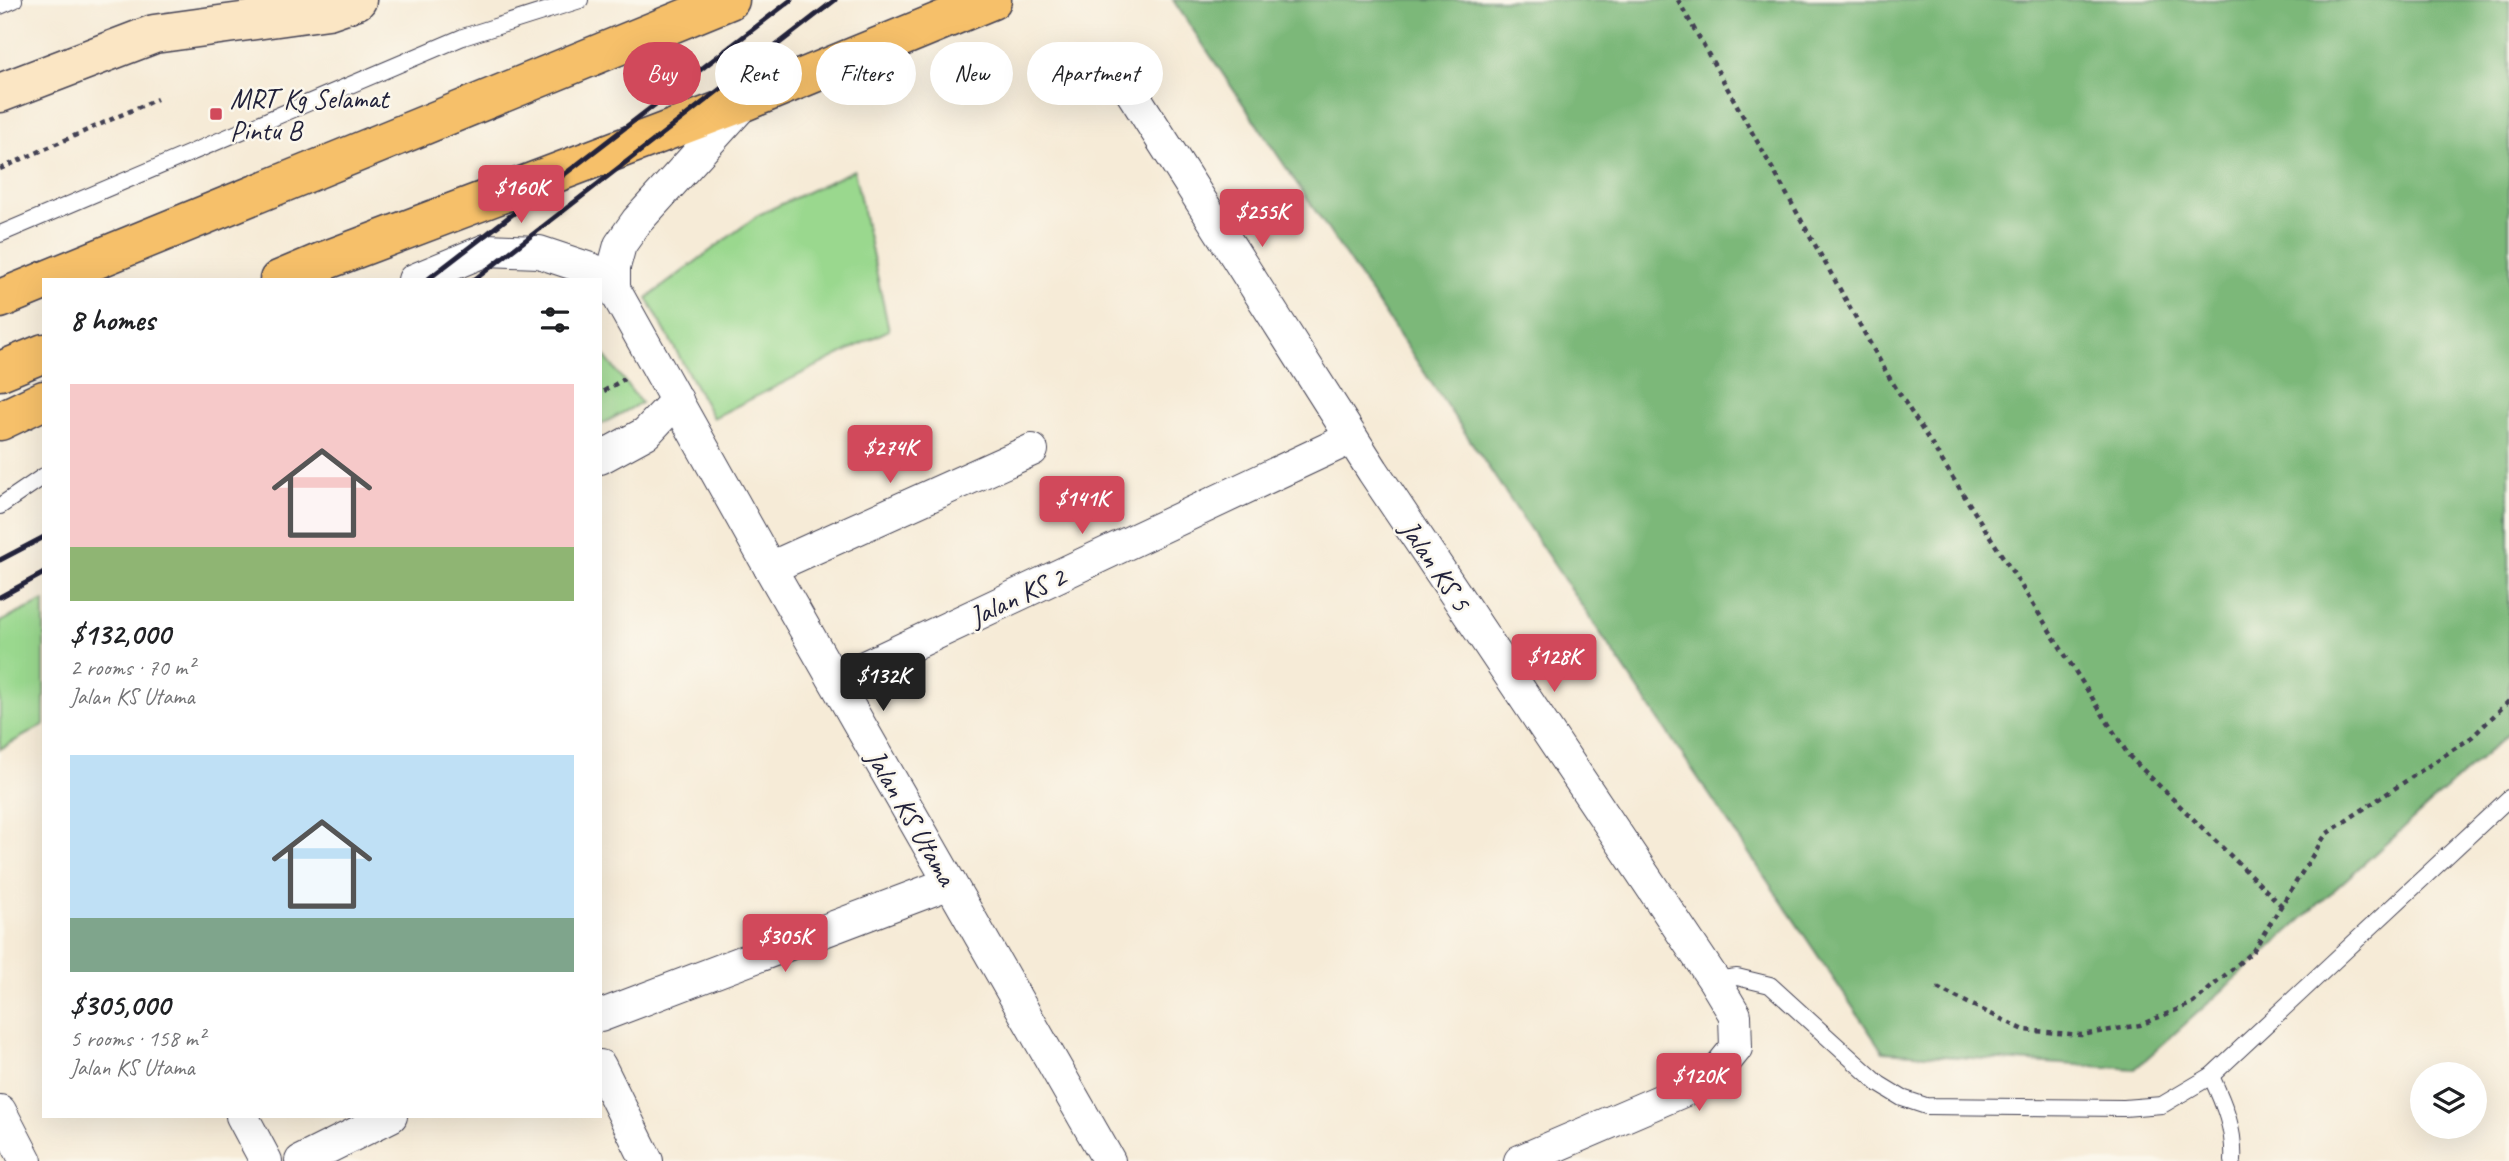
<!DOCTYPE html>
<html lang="en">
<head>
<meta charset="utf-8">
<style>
  :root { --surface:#fff; --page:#f2f2f2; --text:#202124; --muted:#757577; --accent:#d1495b }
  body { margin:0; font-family:Caveat,sans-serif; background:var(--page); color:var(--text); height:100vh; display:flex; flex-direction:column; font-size:26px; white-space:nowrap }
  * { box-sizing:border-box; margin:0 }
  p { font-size:23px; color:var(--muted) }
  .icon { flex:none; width:38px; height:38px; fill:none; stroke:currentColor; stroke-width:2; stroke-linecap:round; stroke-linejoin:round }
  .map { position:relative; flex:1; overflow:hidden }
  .drawer { position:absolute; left:42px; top:278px; width:560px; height:840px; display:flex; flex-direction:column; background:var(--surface); border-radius:0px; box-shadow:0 7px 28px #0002 }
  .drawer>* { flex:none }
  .guide { position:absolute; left:623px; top:42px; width:665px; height:63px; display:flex; gap:14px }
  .controls { position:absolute; left:2410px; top:1062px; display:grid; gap:14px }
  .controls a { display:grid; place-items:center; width:77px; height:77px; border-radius:50%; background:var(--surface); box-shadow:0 7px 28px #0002; font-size:35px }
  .price { position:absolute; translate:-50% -60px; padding:0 16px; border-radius:7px; background:var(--accent); color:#fff; font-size:23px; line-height:46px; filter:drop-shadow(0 2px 4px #0008) }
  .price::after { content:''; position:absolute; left:50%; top:42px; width:21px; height:16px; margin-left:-10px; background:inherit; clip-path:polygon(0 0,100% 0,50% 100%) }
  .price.current { background:#222; color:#fff }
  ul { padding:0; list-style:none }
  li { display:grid; align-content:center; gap:14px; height:371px; padding:0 28px }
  li span { display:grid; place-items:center; height:217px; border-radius:0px; color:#555 }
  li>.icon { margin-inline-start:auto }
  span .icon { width:126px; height:126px; fill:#fffc; stroke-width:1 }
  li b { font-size:30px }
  h2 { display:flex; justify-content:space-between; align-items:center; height:84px; padding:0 28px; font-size:30px }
  .chip { padding:0 24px; border-radius:32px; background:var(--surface); box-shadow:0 7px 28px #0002; font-size:24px; line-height:63px }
  .chip.current { background:var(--accent); color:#fff }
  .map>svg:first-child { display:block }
</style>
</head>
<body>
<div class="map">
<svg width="2509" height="1161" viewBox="0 0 2509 1161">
  <rect width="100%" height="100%" fill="#fbf7ec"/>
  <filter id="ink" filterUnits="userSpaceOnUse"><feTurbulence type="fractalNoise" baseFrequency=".0143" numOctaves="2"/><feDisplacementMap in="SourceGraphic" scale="14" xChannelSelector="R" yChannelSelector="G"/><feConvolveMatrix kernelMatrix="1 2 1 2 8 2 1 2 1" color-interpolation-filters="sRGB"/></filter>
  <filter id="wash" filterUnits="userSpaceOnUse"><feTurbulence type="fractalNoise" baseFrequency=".00686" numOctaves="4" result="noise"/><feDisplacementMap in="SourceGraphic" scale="28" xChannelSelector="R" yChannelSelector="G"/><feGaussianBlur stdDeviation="1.57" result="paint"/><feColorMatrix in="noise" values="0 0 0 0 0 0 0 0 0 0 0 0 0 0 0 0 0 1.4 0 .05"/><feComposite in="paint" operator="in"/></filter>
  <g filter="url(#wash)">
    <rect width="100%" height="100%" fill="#f6ebd7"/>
    <!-- green -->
    <g fill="#9ad88e" stroke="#5e7d64" stroke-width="2">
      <path d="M854,170L889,330L713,418L647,298L758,215Z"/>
      <path d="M600,350L641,403L600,425Z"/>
      <path d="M44,601V725L0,749V622Z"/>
    </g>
    <!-- forest -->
    <path fill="#7bb879" stroke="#4e6d5a" stroke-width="2" d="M1173,0H2509V733L2135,1069L1883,1052Z"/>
  </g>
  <g filter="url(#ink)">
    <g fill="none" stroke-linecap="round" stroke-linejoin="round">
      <!-- lane casing -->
      <g stroke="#424052" stroke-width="18">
        <g id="lane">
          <path d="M0,6L14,0"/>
          <path d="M0,234L463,37L580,0"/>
          <path d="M0,506L44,476"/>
          <path d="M1714,980L1737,977L1770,985L1879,1084L1902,1098L1926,1106L2124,1108L2162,1105L2211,1076L2509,798"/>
          <path d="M2211,1076C2224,1104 2235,1130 2233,1161"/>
        </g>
      </g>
      <!-- street casing -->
      <g stroke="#424052" stroke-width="34">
        <g id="street">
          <path d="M1129,88L1373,471L1714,980L1735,1015L1736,1048L1711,1079L1520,1161"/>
          <path d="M414,280L486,250L539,252L593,270L614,289L770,568L1109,1161"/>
          <path d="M614,289V267L620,245L637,221L746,101"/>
          <path d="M600,458L646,433L677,400"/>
          <path d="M770,568L1032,450"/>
          <path d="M835,681L1351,438"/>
          <path d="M600,1016L950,883"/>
          <path d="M600,1066L647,1161"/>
          <path d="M0,1111L26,1161"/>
          <path d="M242,1116L266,1161"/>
          <path d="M301,1161L391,1116"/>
        </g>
      </g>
      <!-- secondary casing -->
      <g stroke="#424052" stroke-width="41">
        <path id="secondary" d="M0,93L154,34L328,10L357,0"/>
      </g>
      <!-- highway casing -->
      <g stroke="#424052" stroke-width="41">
        <g id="highway">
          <path d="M46,280L730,0"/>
          <path d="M279,280L324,261L746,101L992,0"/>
          <path d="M0,299L44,281"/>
          <path d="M0,371L44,353"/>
          <path d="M0,421L44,400"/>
        </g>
      </g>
      <!-- path -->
      <g stroke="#424052" stroke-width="4.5" stroke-dasharray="5 5" stroke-linecap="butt">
        <path d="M1678,0L1889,377L2129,756L2282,906"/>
        <path d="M0,169L157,99"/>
        <path d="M604,391L624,379"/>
        <path d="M1937,988L2024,1030L2081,1035L2140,1025L2193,1003L2253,951L2326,834L2472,737L2509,701"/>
      </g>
      <!-- lane -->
      <use href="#lane" stroke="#fff" stroke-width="16"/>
      <!-- street -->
      <use href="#street" stroke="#fff" stroke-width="32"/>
      <!-- secondary -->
      <use href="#secondary" stroke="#fbe6c4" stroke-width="38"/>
      <!-- highway -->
      <use href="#highway" stroke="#f6c06b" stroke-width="38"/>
      <!-- rail -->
      <g stroke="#22223b" stroke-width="5">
        <path d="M427,280L791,0"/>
        <path d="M474,280L835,0"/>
        <path d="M0,560L44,537"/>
        <path d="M0,597L44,573"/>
      </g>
    </g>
  </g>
  <!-- markers -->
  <rect fill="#d1495b" stroke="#fbf7ec" stroke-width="2.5" x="209" y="107" width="14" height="14" rx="3.5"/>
  <g text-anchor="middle" stroke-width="5" stroke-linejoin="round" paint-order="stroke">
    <!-- poi labels -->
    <g font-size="28" fill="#22223b" stroke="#fbf7ec" text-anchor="start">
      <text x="230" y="108">MRT Kg Selamat<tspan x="230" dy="32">Pintu B</tspan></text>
    </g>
    <!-- street labels -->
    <g font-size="28" fill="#22223b" stroke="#fbf7ec">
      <text transform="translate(1436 565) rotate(56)" y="10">Jalan KS 5</text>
      <text transform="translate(1017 596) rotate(-25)" y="10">Jalan KS 2</text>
      <text transform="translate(912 817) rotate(60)" y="10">Jalan KS Utama</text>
    </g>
  </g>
</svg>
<div class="controls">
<a><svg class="icon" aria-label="layers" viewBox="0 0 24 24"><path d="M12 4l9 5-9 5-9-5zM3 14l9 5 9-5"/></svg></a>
</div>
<b class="price" style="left:521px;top:225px">$160K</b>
<b class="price" style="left:1262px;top:249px">$255K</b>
<b class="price" style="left:890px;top:485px">$274K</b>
<b class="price" style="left:1082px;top:536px">$141K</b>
<b class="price" style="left:1554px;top:694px">$128K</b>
<b class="price current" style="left:883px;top:713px">$132K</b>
<b class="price" style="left:785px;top:974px">$305K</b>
<b class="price" style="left:1699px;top:1113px">$120K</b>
<div class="guide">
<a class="chip current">Buy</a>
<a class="chip">Rent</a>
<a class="chip">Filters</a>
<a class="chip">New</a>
<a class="chip">Apartment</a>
</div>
<section class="drawer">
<h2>8 homes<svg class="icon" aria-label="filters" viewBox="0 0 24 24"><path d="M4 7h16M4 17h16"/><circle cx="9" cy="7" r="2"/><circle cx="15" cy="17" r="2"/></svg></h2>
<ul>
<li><span style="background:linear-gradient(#f6c9c9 75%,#8fb573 0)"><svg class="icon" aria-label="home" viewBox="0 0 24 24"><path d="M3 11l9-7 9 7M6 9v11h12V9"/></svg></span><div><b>$132,000</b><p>2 rooms · 70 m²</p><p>Jalan KS Utama</p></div></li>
<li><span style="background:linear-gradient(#bfe0f5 75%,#7fa58c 0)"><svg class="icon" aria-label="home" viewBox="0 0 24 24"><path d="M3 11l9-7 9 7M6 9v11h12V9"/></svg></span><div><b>$305,000</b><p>5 rooms · 158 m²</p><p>Jalan KS Utama</p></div></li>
</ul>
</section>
</div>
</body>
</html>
